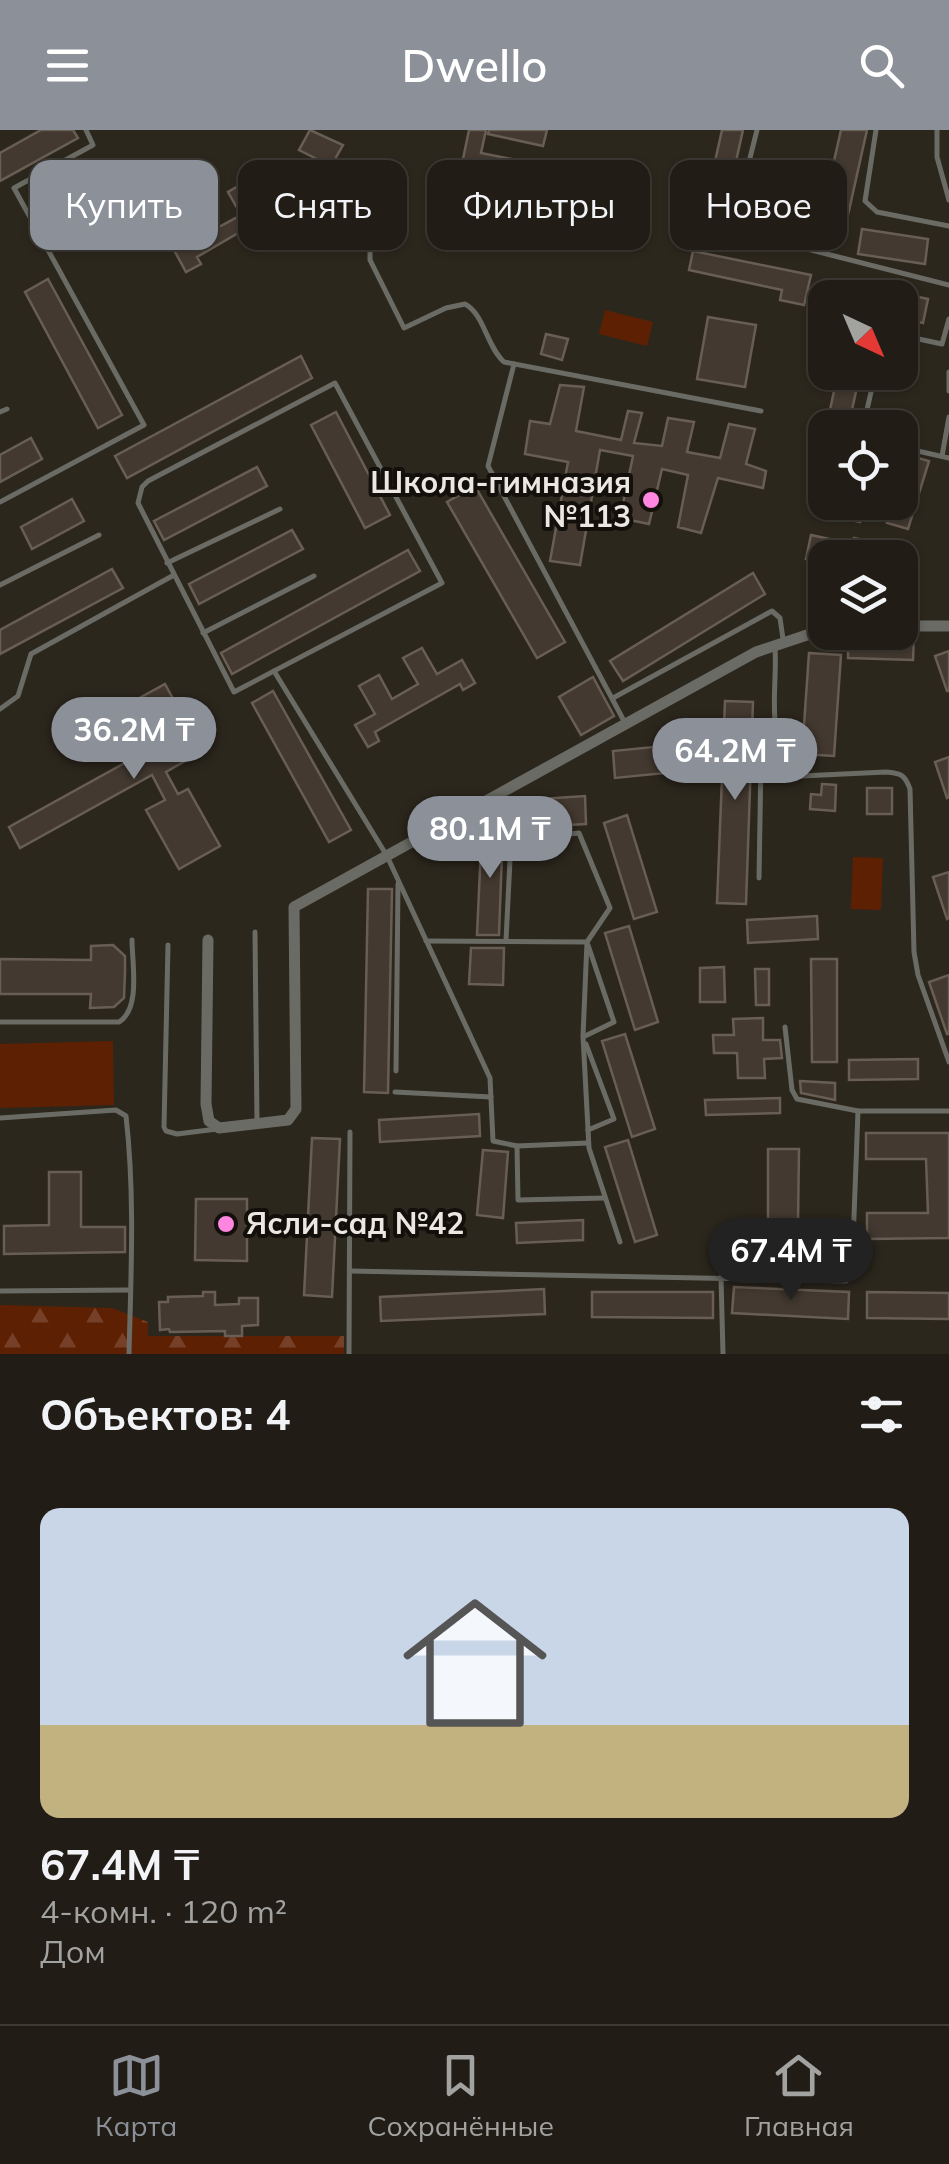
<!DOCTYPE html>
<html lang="ru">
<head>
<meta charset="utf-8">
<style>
  :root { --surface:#211d16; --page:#29261f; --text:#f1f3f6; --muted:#a2a2a1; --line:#3e3b35; --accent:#8c9099 }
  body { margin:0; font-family:Mulish,sans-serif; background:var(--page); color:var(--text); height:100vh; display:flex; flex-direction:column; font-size:38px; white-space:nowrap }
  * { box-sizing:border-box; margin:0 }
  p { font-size:32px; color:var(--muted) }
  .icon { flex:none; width:55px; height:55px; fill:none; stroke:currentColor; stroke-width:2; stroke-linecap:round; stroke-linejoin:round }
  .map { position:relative; height:1224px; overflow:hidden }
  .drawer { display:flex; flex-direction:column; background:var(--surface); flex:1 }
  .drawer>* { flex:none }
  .guide { position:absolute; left:30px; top:30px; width:890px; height:90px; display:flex; gap:20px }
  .needle { width:65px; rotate:136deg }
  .controls { position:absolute; left:808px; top:150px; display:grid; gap:20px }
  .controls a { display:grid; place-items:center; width:110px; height:110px; border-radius:20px; background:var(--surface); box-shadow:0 2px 8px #0004,0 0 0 2px var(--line); font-size:50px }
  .price { position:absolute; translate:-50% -85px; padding:0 22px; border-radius:35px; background:var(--accent); color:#fff; font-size:32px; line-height:65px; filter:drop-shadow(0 2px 5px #0008) }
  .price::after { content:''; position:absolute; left:50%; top:60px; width:30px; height:22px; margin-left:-15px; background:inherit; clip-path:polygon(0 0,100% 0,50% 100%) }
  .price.current { background:#222; color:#fff }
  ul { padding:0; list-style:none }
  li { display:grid; align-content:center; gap:20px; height:530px; padding:0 40px }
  li span { display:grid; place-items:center; height:310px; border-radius:20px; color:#555 }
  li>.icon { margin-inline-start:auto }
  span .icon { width:180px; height:180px; fill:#fffc; stroke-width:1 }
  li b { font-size:42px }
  h2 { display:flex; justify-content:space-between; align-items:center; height:120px; padding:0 40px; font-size:42px }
  .chip { padding:0 35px; border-radius:20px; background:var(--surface); box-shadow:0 2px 8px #0004,0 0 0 2px var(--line); font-size:35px; line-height:90px }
  .chip.current { background:var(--accent); color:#fff }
  header { display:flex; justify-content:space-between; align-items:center; height:130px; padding:0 40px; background:var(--accent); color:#fff; font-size:45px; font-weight:600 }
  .menu { display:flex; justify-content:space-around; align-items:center; height:140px; border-top:2px solid var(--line); background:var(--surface); font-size:28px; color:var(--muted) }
  .menu a { display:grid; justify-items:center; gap:5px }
  .menu .current { color:var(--accent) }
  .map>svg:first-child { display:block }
</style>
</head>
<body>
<header><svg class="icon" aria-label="menu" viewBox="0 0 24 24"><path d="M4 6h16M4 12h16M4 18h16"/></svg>Dwello<svg class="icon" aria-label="search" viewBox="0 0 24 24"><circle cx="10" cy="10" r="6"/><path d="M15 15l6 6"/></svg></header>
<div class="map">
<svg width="949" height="1224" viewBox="0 0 949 1224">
  <defs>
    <pattern id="forest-firs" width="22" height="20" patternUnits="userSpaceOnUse" patternTransform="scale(2.5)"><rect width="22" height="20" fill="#5e2003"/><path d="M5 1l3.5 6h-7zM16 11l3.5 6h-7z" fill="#754027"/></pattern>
  </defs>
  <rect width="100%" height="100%" fill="#2c271d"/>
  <!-- forest -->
  <path fill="url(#forest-firs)" d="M0,1175L112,1178L148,1192V1206H344V1224H0Z"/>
  <!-- pitch -->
  <g fill="#5e2003">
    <path d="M605,180L653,192L647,216L599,204Z"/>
    <path d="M853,727L883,728L881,780L851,779Z"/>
    <path d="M113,911L114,975L0,978V914Z"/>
  </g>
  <!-- building -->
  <g fill="#433930" stroke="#695e54" stroke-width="2.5">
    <path d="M41,0H73L78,8L0,51V23Z"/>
    <path d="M310,0L343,15L331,36L299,20Z"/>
    <path d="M469,0H486L481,23L537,34L523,96L452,82Z"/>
    <path d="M489,0H547L543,16L488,4Z"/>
    <path d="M722,0H743L726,76L706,72Z"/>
    <path d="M841,0H867L846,94L821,88Z"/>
    <path d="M247,51L262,76L279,66L292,89L283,94L276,81L197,127L201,134L186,142L174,120L193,108L180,86L203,72L217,98L241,85L228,62Z"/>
    <path d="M862,99L928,109L925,134L858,124Z"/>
    <path d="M693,121L811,145L804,175L780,170L782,160L689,140Z"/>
    <path d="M48,149L122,285L98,298L25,162Z"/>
    <path d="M859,154L928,169L923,193L900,188V168H856Z"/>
    <path d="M821,185H825V241L810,238Z"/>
    <path d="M708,187L756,195L745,257L697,249Z"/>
    <path d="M546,204L568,209L562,230L541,224Z"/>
    <path d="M301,226L312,248L127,348L115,326Z"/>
    <path d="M838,243L859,248L848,298H826Z"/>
    <path d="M560,255L584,257L576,301L621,310L628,281L642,283L634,313L662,316L668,288L694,292L687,322L720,328L729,294L755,299L746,334L766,341L763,358L718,348L701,403L678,397L688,345L662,339L649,394L620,388L633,326L600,320L580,435L550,431L568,332L525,324L530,291L550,294Z"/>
    <path d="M336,282L390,385L365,398L311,295Z"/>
    <path d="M31,308L42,329L0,352V325Z"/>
    <path d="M907,325L929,331L908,399L887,393L893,372H900V349Z"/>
    <path d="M257,337L267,356L164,410L154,391Z"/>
    <path d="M475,356L565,512L537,528L447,372Z"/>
    <path d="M72,369L84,391L32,419L21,397Z"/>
    <path d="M841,372H864L860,392L838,387Z"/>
    <path d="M292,400L303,419L199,474L189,454Z"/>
    <path d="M811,405L853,414L854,408L873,412L870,428H825V433L806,429Z"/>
    <path d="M408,420L420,441L232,544L221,523Z"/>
    <path d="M112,439L123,458L0,524V500Z"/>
    <path d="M753,443L765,464L623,551L610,531Z"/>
    <path d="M848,502L914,505L913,530L848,528Z"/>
    <path d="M422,518L437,544L462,530L475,553L463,560L460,554L375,602L379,611L368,617L355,595L375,584L359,556L379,545L392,569L418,554L403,528Z"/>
    <path d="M949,521V561H947L935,526Z"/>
    <path d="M809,523L841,525L834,626L802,624Z"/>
    <path d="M593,547L614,586L581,605L559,567Z"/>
    <path d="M165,554L177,576L137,598L151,622L192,600L204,620L166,642L178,664L188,659L220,716L179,739L146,680L165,670L152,645L20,718L9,697L141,624L128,601L76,629L65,609Z"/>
    <path d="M273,561L351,700L329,712L252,573Z"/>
    <path d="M725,571L753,572L746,774L717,773Z"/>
    <path d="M683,614L686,641L615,648L613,621Z"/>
    <path d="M949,627V667L947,668L935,632Z"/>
    <path d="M822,654L836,655L835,681L810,679L811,664L821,665Z"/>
    <rect x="867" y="658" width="25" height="26"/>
    <path d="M585,666L586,694L512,698L511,671Z"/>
    <path d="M627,685L657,782L634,789L604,693Z"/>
    <path d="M482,695L503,696L499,805H477Z"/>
    <path d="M949,742V788L947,789L933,747Z"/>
    <path d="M368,759H392L388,963L364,962Z"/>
    <path d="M817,786L818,809L748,813L747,790Z"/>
    <path d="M629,796L658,892L635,900L605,803Z"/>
    <path d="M113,815L125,826V842L124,868L114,877L90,878L91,864H0V829L91,830V816Z"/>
    <path d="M471,818H504L503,855L469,854Z"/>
    <path d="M811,829H837V932H812Z"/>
    <path d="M724,837L725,872H700V838Z"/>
    <path d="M755,839H769V875H756Z"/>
    <path d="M949,845V904H947L929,852Z"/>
    <path d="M763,888V910H780L782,928L764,929L765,948H738L737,923H714L713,905H734L733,889Z"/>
    <path d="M625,904L655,999L632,1007L602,911Z"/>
    <path d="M918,929V949L849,950V930Z"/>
    <path d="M800,951L835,953V970L801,963Z"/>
    <path d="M780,968V983L706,985L705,970Z"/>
    <path d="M479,984L480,1006L380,1012L379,990Z"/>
    <path d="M866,1003H949V1108L867,1109V1083H928L926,1029H866Z"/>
    <path d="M312,1008L340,1009L332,1167L304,1165Z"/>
    <path d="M628,1010L657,1105L635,1112L605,1017Z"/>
    <path d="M768,1019H799L798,1093L768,1092Z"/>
    <path d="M483,1020L508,1022L503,1088L477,1085Z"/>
    <path d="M49,1042H81V1097H125V1122L4,1124V1096L49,1095Z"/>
    <path d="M196,1069H247V1131L195,1130Z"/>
    <path d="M583,1090V1110L517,1113L516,1093Z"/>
    <path d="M734,1157L849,1162L848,1189L732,1183Z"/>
    <path d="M544,1159L545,1184L381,1191L380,1167Z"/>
    <path d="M203,1162H215V1175L239,1174V1168H258V1195L242,1196V1206H225V1201L170,1202L169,1199L160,1200L159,1172H168V1167L203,1166Z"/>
    <path d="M592,1162H713V1188L592,1187Z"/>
    <path d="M867,1162L949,1163V1189L867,1188Z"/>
  </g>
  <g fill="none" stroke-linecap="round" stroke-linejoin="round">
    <!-- service -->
    <g stroke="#6b6b65" stroke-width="5">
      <path d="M757,0L732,100L949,155"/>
      <path d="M876,0L865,71L877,82L949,96"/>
      <path d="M937,0V27L949,70"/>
      <path d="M370,113V130L404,198L446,178L465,174C484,184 487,217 504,232L761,281"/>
      <path d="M900,205L942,214L949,189"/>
      <path d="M514,234L488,336L624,591"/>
      <path d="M949,242V261"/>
      <path d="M335,253L442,453L234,562L138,373L142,357L148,351Z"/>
      <path d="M0,282L7,279"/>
      <path d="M863,298L875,244L872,242"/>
      <path d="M900,317L949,328"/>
      <path d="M942,326L949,287"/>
      <path d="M0,372L144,295L14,58L93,15L86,0"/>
      <path d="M167,433L280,379"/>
      <path d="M0,455L99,405"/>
      <path d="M203,503L314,446"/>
      <path d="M775,518C778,564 762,611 801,646L886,642C901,643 905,645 910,659L914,822L918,845L949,932"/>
      <path d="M274,541L387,726L490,948L493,1011L517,1016L518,1070L605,1068"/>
      <path d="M613,568L772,481L780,488L783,509"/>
      <path d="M0,579L18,566L31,524L174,445"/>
      <path d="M759,748L761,630L773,600"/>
      <path d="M255,802L257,992"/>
      <path d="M506,810L511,710L579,703L610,778L587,812L583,906L589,1018L620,1112"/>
      <path d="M426,811L587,812"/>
      <path d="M168,815L164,997L166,1001L177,1004L217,999"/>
      <path d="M0,892H119C141,879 132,833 132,810"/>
      <path d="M785,897L792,960L797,969L858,981H949"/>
      <path d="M585,906L614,892L588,815"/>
      <path d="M586,914L614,989L588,1000"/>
      <path d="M396,941L398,754"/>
      <path d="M395,962L491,967"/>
      <path d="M0,988L116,980L126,986C135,1065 131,1144 129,1224"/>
      <path d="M517,1016L588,1013"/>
      <path d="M350,1141L846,1151L851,1146L852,1139L858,981"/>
      <path d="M721,1147L723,1224"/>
      <path d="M0,1161L130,1160"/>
      <path d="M349,1224L350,1002"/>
    </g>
    <!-- minor -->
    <g stroke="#6b6b65" stroke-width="11">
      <path d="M900,496H949"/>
      <path d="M208,810L206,974L209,991L219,998L288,990L296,979L294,777L756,522L825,499"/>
    </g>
  </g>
  <!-- markers -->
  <g fill="#fe85e0" stroke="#13100c" stroke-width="4">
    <circle cx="651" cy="370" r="10"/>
    <circle cx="226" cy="1094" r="10"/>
  </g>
  <g text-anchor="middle" stroke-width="8" stroke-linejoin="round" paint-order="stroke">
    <!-- poi labels -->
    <g font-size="30" font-weight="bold" fill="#ece8e1" stroke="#13100c" text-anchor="end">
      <text x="631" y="363">Школа-гимназия<tspan x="631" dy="34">№113</tspan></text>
      <text x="246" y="1104" text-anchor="start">Ясли-сад №42</text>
    </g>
  </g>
</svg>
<div class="controls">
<a><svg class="needle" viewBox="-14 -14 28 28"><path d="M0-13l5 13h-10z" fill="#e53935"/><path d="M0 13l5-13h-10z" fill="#a2a2a1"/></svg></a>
<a><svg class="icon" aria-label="locate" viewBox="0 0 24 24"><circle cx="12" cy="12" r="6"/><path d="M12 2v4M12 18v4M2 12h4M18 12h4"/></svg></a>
<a><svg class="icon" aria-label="layers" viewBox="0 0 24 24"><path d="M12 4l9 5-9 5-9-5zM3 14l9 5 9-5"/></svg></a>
</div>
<b class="price" style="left:134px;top:652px">36.2M ₸</b>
<b class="price" style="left:735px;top:673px">64.2M ₸</b>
<b class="price" style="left:490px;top:751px">80.1M ₸</b>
<b class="price current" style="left:791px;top:1173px">67.4M ₸</b>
<div class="guide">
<a class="chip current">Купить</a>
<a class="chip">Снять</a>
<a class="chip">Фильтры</a>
<a class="chip">Новое</a>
</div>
</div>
<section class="drawer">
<h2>Объектов: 4<svg class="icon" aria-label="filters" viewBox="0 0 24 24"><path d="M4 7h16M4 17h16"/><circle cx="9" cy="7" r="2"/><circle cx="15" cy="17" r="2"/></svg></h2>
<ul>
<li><span style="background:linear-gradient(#c9d6e8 70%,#c2b280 0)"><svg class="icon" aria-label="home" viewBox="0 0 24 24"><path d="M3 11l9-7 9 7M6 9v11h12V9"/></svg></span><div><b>67.4M ₸</b><p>4-комн. · 120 m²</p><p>Дом</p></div></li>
</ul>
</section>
<nav class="menu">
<a class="current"><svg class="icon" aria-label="map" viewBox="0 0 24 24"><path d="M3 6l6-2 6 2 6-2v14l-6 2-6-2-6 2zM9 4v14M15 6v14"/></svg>Карта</a>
<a><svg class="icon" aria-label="saved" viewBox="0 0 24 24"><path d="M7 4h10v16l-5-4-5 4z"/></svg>Сохранённые</a>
<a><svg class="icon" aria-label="home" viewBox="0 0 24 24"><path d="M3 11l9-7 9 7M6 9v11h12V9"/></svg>Главная</a>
</nav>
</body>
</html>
